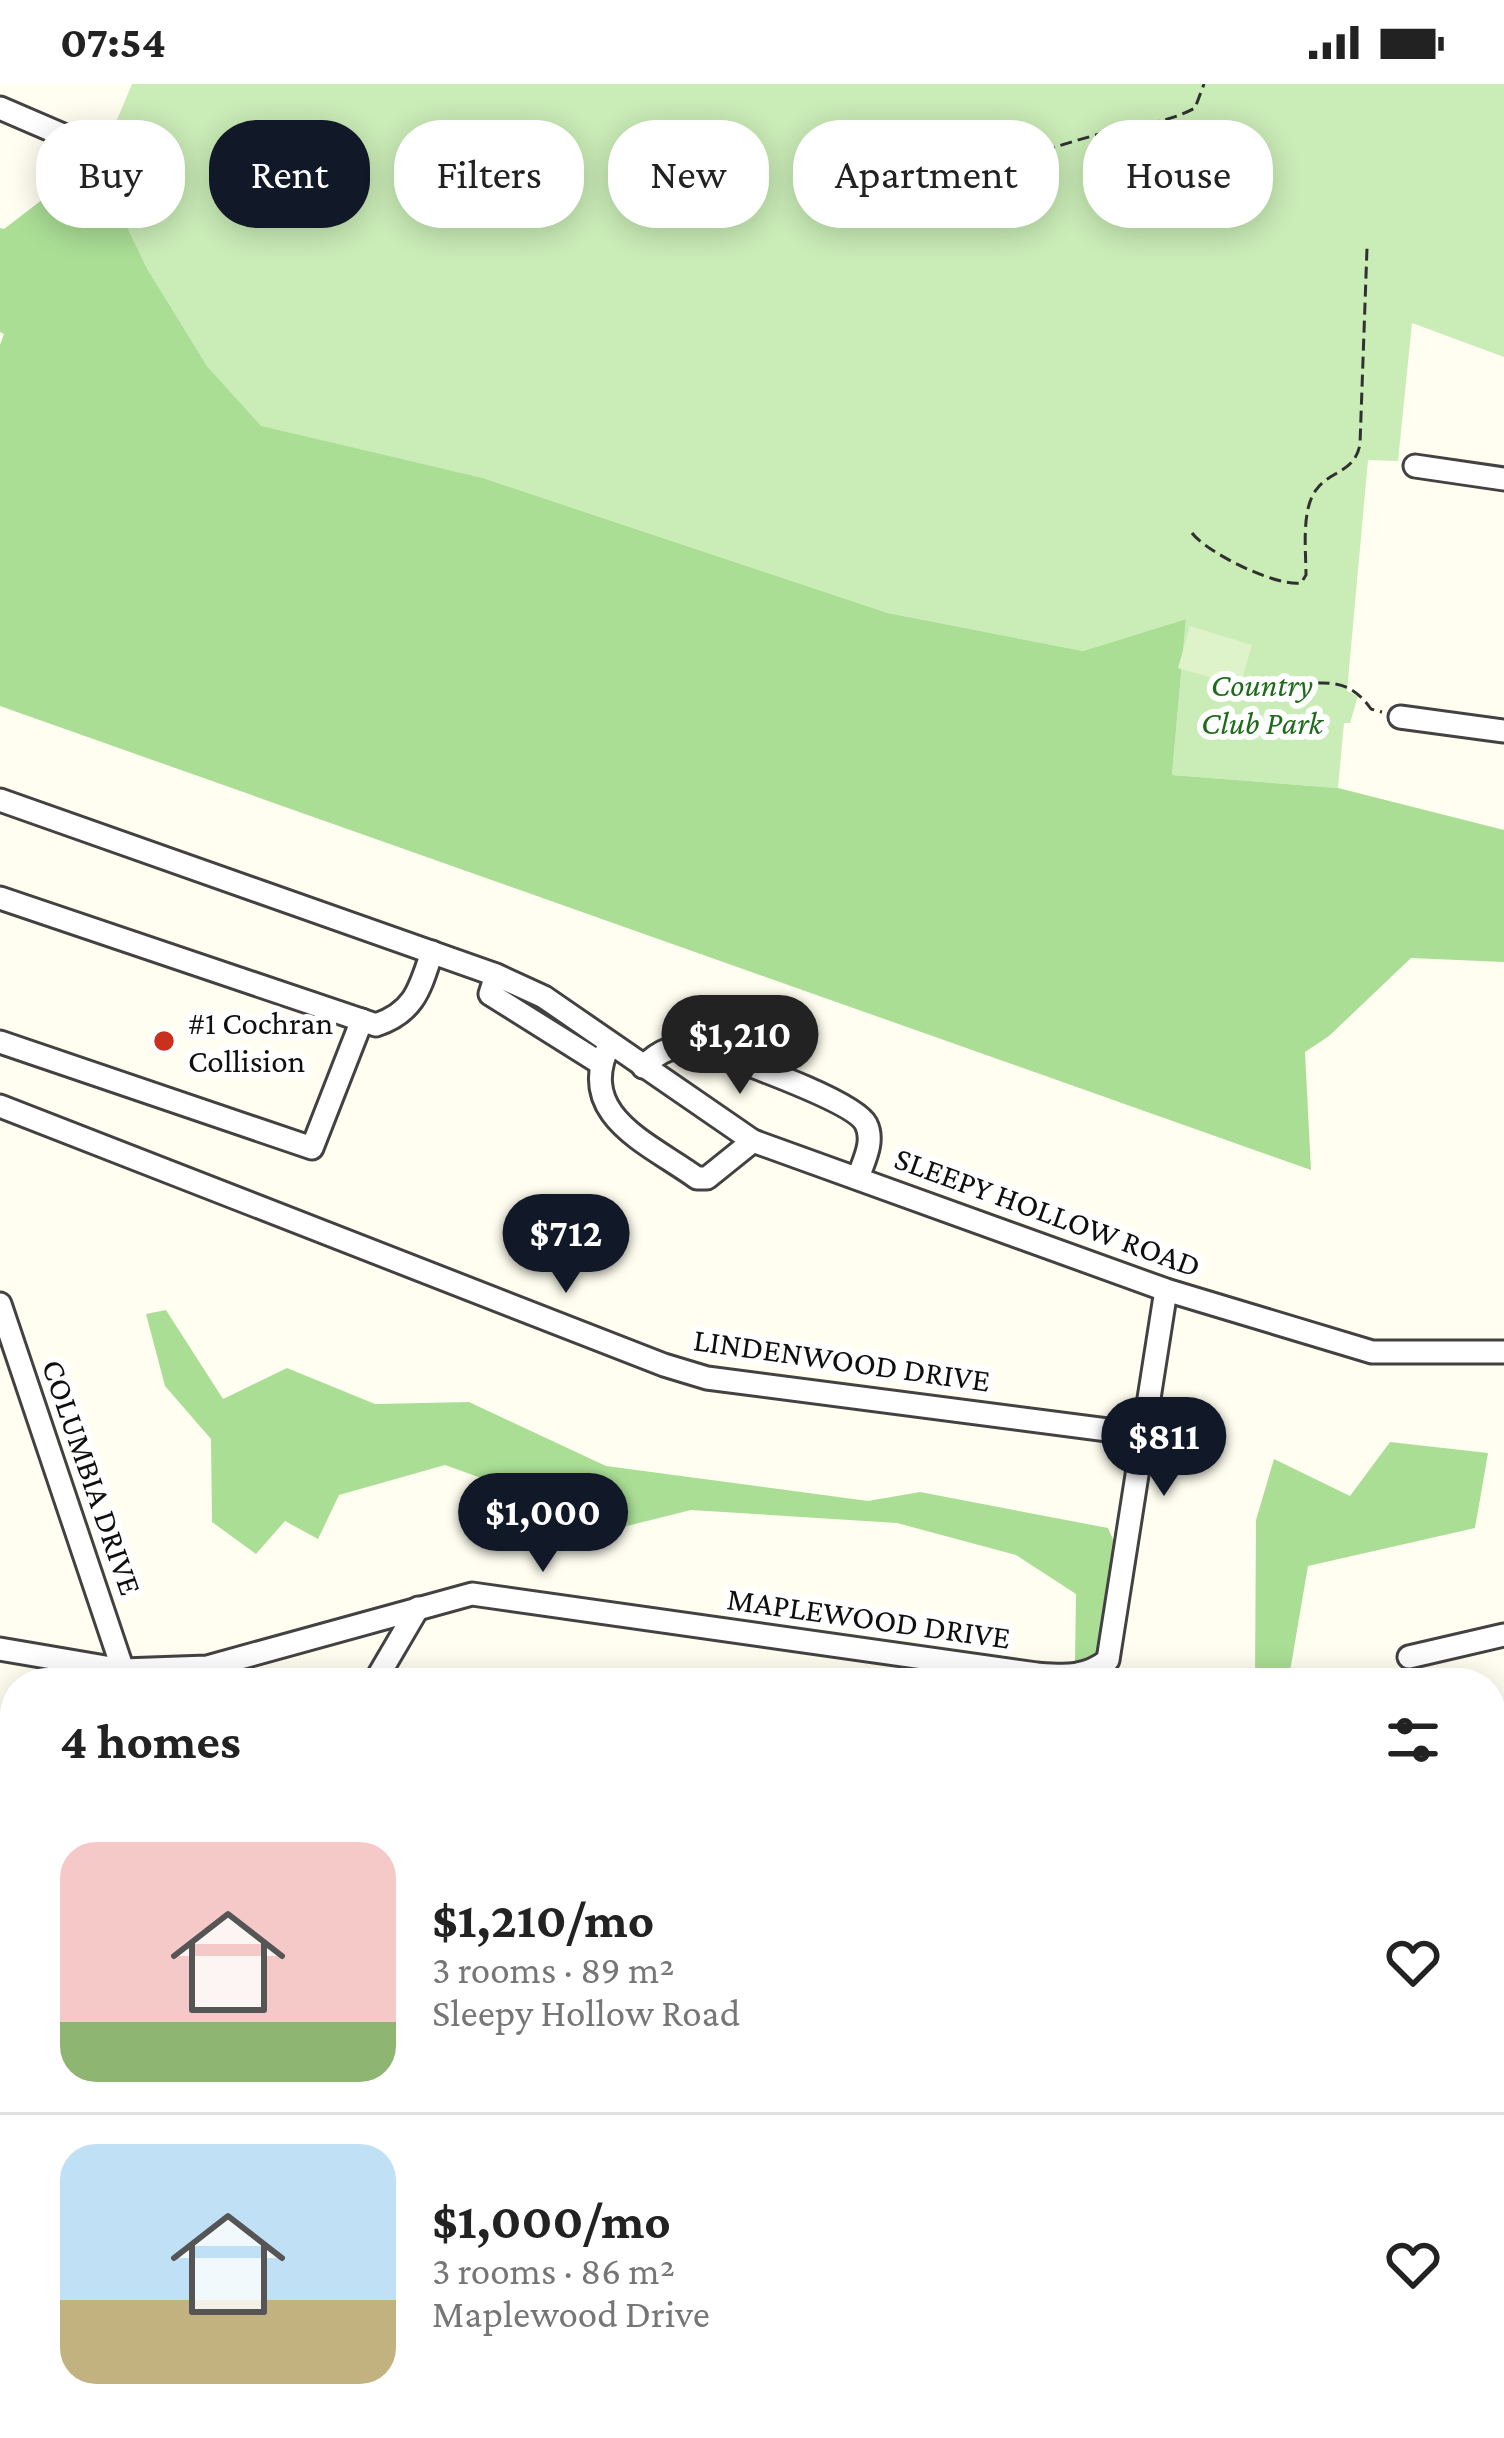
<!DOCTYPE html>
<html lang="en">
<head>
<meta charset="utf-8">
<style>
  :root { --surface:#fff; --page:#f2f2f2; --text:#222; --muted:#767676; --line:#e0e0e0; --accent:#111827 }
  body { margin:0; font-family:"Crimson Pro",serif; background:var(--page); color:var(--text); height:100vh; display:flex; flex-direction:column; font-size:45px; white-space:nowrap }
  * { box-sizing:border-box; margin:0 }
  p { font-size:39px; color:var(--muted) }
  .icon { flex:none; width:66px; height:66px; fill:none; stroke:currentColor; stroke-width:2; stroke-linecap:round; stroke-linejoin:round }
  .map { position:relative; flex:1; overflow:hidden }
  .drawer { position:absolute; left:0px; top:1584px; width:1506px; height:771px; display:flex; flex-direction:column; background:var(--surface); border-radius:48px 48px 0 0; box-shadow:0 6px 30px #0003 }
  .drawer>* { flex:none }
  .guide { position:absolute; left:36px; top:36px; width:1434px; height:108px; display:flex; gap:24px }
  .price { position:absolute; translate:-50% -102px; padding:0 27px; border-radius:42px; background:var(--accent); color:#fff; font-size:39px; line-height:78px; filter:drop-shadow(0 3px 6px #0008) }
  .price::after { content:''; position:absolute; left:50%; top:72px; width:36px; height:27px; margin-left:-18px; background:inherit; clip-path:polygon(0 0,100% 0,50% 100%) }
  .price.on { background:#222; color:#fff }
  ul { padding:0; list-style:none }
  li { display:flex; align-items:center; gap:36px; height:300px; padding:0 60px }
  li+li { border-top:3px solid var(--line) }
  li span { display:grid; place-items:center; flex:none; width:336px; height:240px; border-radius:36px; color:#555 }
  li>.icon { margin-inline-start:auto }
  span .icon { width:144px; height:144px; fill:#fffc; stroke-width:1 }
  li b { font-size:51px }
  h2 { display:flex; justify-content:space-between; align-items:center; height:144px; padding:0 60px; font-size:51px }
  .chip { padding:0 42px; border-radius:48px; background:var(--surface); box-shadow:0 6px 30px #0003; font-size:42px; line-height:108px }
  .chip.on { background:var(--accent); color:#fff }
  .status { display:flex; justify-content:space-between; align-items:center; height:84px; padding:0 60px; background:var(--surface); direction:ltr }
  .status svg { height:33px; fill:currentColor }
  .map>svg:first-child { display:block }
</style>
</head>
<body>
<div class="status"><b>07:54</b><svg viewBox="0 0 49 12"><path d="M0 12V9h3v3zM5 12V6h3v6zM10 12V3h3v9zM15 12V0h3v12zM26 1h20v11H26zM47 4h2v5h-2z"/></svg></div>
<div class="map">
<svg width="1504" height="2354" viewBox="0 0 1504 2354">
  <rect width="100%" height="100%" fill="#fffef0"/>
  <!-- green -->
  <path fill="#caecb7" d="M132,0H1504V273L1412,239L1398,377L1368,376L1347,607L1358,612L1350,639H1344L1338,704L1172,691L1186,535L1083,567L888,529L483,394L261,343L207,282L146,185L113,114L103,69Z"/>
  <!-- forest -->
  <g fill="#aade95">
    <path d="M103,69L113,114L147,185L207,282L261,342L483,394L888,529L1083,567L1186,535L1172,691L1338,704L1504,746V878L1411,874L1329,952L1305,968L1311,1086L0,622V261L4,250L0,248V144L4,145Z"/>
    <path d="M166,1226L223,1315L287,1284L375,1320L469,1318L606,1382L868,1417L920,1408L1108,1444L1116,1462L1100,1569L1075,1578L1076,1510L1016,1471L897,1439L691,1426L619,1444L445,1381L339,1411L318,1455L285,1437L256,1470L212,1438L211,1355L165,1302L146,1230Z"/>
    <path d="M1390,1358L1488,1369L1475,1444L1308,1482L1288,1599H1255L1256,1436L1274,1375L1350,1412Z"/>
    <path d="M15,2303V2340H83L75,2354H0V2308Z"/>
    <path d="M297,2340H469L455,2354H309Z"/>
    <path d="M476,2340H697L711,2354H497Z"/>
  </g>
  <!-- pitch -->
  <path fill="#def3c9" d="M1190,542L1252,561L1240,602L1178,584Z"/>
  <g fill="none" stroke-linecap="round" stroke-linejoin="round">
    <!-- minor casing -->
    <g stroke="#424242" stroke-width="27">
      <g id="minor">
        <path d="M0,24L93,64"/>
        <path d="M1415,382L1504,395"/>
        <path d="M1400,633L1504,647"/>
        <path d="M0,716L496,891L544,913L753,1057L1166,1206L1372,1268H1504"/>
        <path d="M0,814L376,941C415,928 420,904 432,868"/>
        <path d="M496,891L490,910L600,979"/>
        <path d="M0,958L312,1064L362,936"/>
        <path d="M610,959C574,1031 647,1058 697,1094H707L753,1057"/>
        <path d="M643,983C661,965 673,962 698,962C729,974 854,1016 866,1040C875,1058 863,1078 858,1094"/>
        <path d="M0,1022L664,1281L707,1294L1146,1351"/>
        <path d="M0,1220L123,1586"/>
        <path d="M0,1565L123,1586L207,1583L472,1510L1037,1590C1065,1592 1086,1594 1108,1576L1166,1206"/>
        <path d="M1409,1573L1504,1551"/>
        <path d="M374,1599L418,1524"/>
        <path d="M0,1868L15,1869"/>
        <path d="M1491,1870L1504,1862"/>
        <path d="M0,2159L15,2155"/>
        <path d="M1491,2197L1504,2189"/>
        <path d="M843,2340L848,2354"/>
        <path d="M973,2354L995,2340"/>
        <path d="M1238,2354L1261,2340"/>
      </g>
    </g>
    <!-- path -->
    <g stroke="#313131" stroke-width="3" stroke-dasharray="12 6" stroke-linecap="butt">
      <path d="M873,125C949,105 1020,71 1096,51C1128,42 1166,40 1195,24L1204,0"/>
      <path d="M1192,449C1207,469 1277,503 1301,499L1306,491C1306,467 1301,426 1316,406C1330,386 1355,389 1360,360L1367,164"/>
      <path d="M1246,595C1261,597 1278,602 1294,601C1328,598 1349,594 1371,625L1382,628"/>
    </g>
    <!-- minor -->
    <use href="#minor" stroke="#fff" stroke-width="21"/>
  </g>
  <!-- markers -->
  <circle fill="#c8311d" stroke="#fff" stroke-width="4.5" cx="164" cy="957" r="12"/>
  <g text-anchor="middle" stroke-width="12" stroke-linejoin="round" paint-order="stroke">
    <!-- park labels -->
    <g font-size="33" font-style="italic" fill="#1e6b1a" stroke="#fff">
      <text x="1262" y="612">Country<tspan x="1262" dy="38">Club Park</tspan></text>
    </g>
    <!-- poi labels -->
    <g font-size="33" fill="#0f0f0f" stroke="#fff" text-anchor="start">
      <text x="188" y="950">#1 Cochran<tspan x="188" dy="38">Collision</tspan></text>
    </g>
    <!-- street labels -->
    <g font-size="33" fill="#0f0f0f" stroke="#fff">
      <text transform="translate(1048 1127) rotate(20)" y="12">SLEEPY HOLLOW ROAD</text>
      <text transform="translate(842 1275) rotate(8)" y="12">LINDENWOOD DRIVE</text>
      <text transform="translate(93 1393) rotate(71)" y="12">COLUMBIA DRIVE</text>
      <text transform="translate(869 1533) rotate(8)" y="12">MAPLEWOOD DRIVE</text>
    </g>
  </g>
</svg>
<b class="price on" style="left:740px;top:1013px">$1,210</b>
<b class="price" style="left:566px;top:1212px">$712</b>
<b class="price" style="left:1164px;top:1415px">$811</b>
<b class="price" style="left:543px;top:1491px">$1,000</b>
<div class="guide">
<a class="chip">Buy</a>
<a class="chip on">Rent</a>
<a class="chip">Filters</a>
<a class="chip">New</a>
<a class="chip">Apartment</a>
<a class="chip">House</a>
</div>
<section class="drawer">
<h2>4 homes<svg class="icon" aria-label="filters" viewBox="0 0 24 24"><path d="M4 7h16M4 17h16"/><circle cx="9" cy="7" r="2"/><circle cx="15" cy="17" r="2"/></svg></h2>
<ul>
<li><span style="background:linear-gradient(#f6c9c9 75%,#8fb573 0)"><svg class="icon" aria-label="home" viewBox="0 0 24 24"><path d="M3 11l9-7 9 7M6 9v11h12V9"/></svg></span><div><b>$1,210/mo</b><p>3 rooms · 89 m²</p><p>Sleepy Hollow Road</p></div><svg class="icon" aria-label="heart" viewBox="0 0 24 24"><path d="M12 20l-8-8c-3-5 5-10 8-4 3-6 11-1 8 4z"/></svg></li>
<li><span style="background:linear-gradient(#bfe0f5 65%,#c2b280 0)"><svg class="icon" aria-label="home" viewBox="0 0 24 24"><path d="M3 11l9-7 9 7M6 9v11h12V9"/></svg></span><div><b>$1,000/mo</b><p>3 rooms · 86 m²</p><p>Maplewood Drive</p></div><svg class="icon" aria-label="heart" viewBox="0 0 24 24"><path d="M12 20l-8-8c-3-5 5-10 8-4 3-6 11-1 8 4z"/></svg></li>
</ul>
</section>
</div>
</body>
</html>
